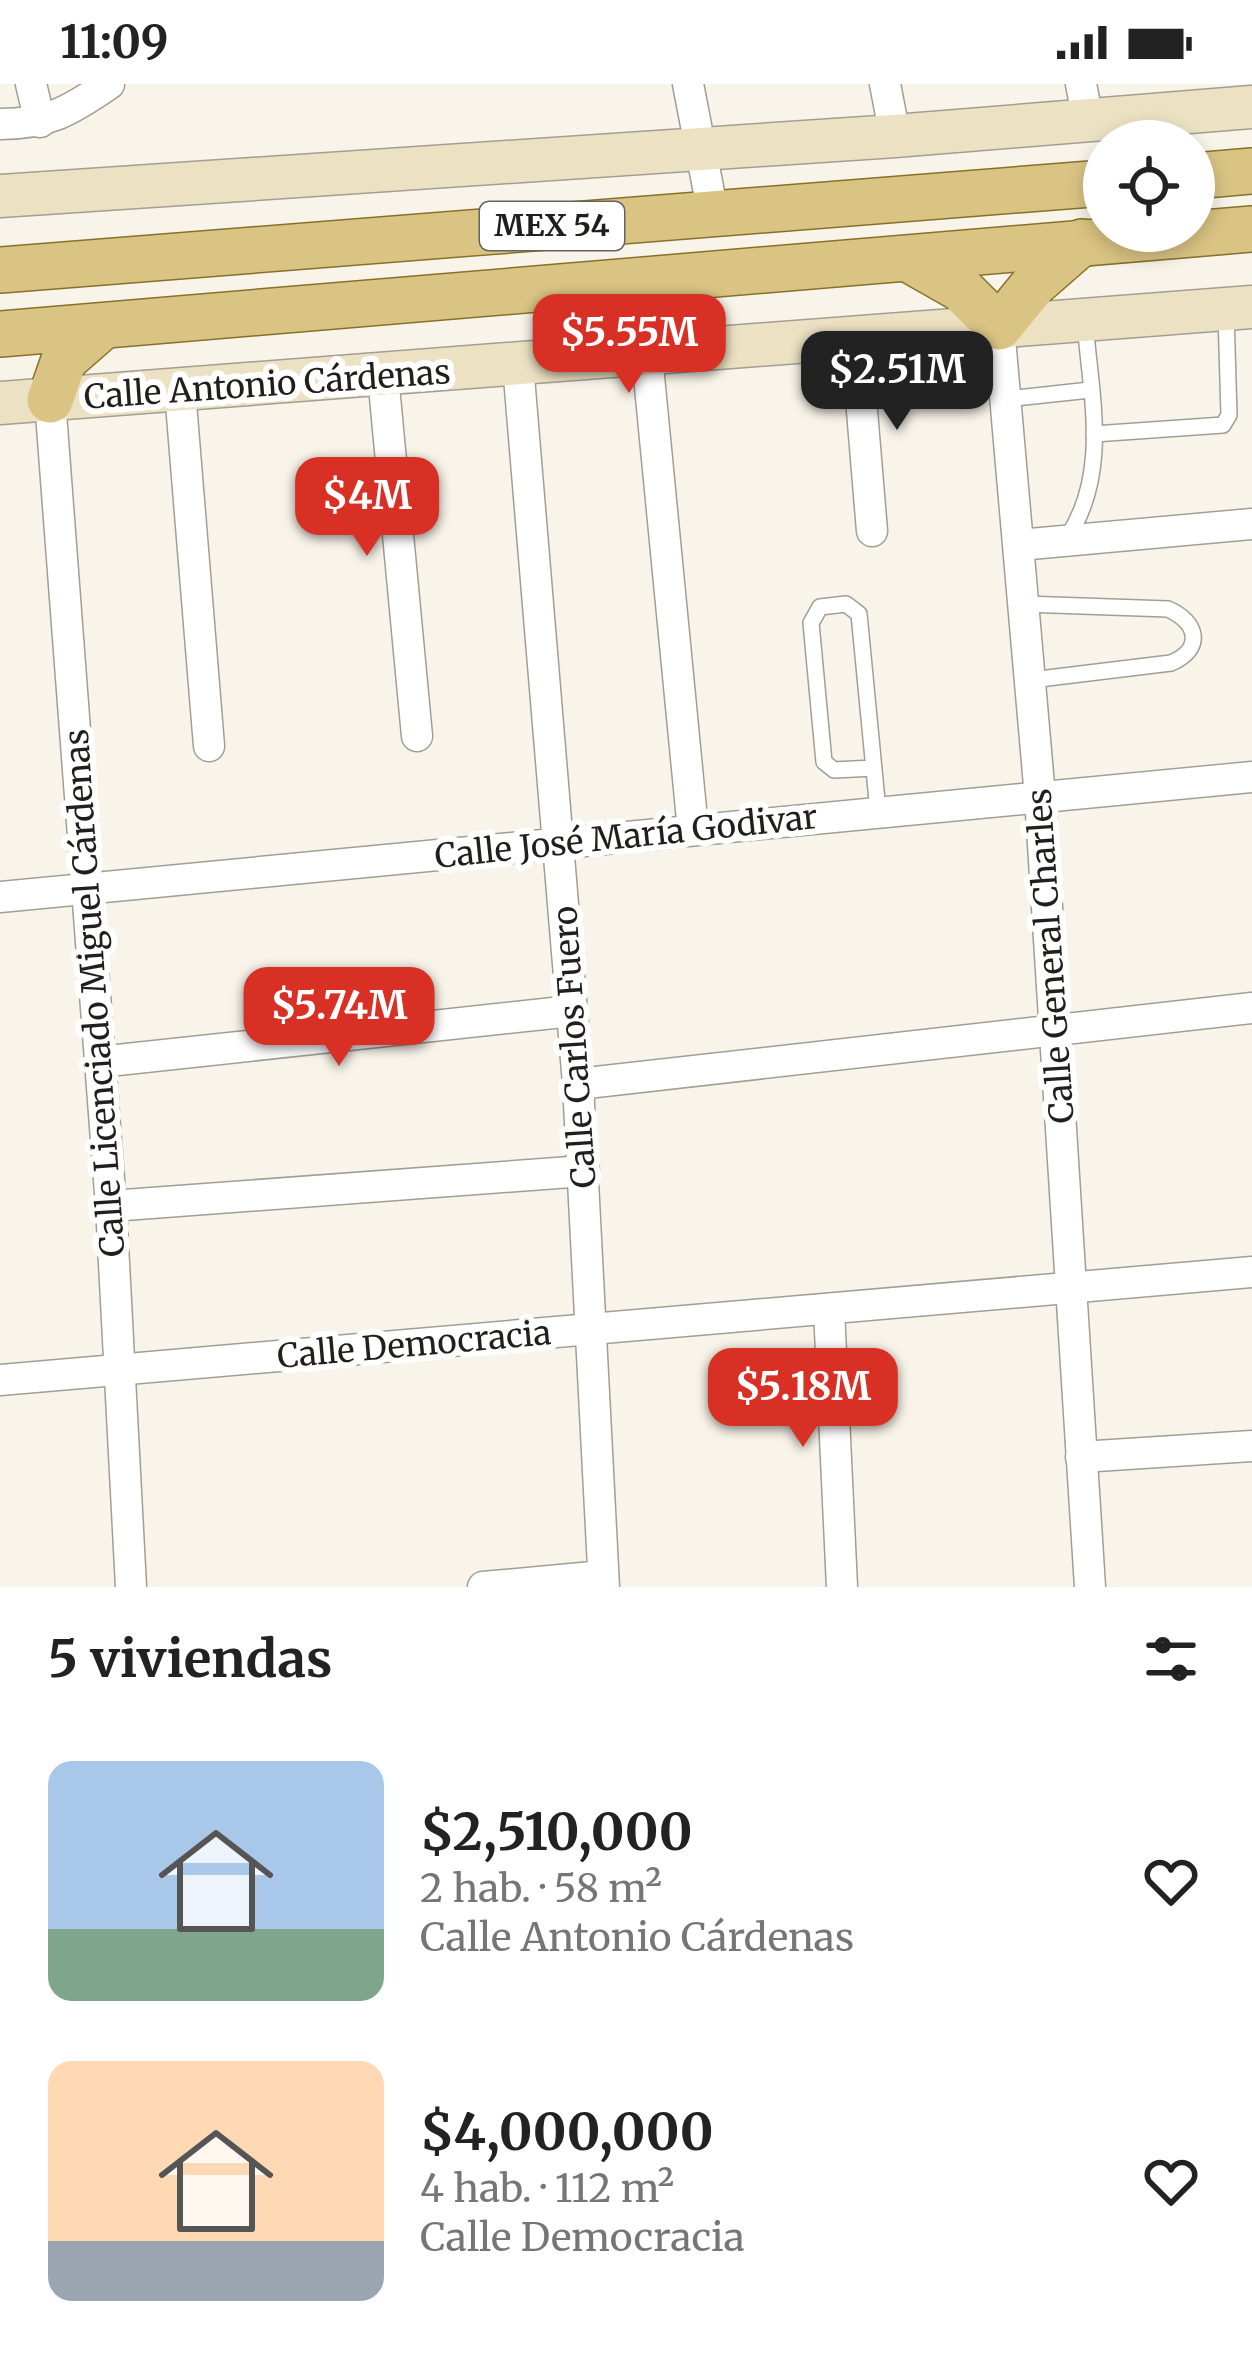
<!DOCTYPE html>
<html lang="es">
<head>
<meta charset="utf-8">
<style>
  :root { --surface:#fff; --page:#f2f2f2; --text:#222; --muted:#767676; --accent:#d93025 }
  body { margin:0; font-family:Merriweather,serif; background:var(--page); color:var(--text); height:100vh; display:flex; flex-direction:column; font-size:45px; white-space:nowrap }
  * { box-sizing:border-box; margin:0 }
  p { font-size:39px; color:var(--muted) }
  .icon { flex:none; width:66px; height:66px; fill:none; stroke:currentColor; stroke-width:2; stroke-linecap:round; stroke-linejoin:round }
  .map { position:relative; height:1503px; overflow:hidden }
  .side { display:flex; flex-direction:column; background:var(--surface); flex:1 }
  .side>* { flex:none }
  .tools { position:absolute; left:1083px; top:36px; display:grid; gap:24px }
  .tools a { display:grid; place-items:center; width:132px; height:132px; border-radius:50%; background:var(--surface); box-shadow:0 6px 18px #0003; font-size:60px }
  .price { position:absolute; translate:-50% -102px; padding:0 27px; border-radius:24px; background:var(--accent); color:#fff; font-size:39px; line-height:78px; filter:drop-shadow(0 3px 6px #0008) }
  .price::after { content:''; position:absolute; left:50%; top:72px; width:36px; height:27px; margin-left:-18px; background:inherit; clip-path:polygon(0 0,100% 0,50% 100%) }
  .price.on { background:#222; color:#fff }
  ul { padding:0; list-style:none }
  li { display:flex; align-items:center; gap:36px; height:300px; padding:0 48px }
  li span { display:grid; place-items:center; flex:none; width:336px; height:240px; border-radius:24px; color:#555 }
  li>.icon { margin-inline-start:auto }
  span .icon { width:144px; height:144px; fill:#fffc; stroke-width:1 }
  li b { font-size:51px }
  h2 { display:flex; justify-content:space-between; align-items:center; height:144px; padding:0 48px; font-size:51px }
  .status { display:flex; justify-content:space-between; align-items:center; height:84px; padding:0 60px; background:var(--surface); direction:ltr }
  .status svg { height:33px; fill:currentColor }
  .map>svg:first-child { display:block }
</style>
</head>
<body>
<div class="status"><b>11:09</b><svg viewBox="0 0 49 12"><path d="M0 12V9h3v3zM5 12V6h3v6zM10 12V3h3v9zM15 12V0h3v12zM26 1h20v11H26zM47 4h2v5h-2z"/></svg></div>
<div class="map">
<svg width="1252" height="1503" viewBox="0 0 1252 1503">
  <rect width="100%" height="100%" fill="#f9f4e9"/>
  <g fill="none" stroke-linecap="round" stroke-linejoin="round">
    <!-- lane casing -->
    <g stroke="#a29e94" stroke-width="18">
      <g id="lane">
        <path d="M1006,315L1090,306"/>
        <path d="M1094,350L1223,341L1229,331L1226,230"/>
        <path d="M1067,454C1110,389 1091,313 1085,239"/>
        <path d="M1024,520L1168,525C1198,538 1204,565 1171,579L1031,596"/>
        <path d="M874,684L834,686L824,678L811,539L820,523L846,520L859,530L878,727"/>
      </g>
    </g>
    <!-- street casing -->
    <g stroke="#a29e94" stroke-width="33">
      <g id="street">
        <path d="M31,0L40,38"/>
        <path d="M688,0L713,129"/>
        <path d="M885,0L895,52"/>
        <path d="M1081,0L1088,36"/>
        <path d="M0,40C48,40 70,27 109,0"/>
        <path d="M999,243L1040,713L1090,1503"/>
        <path d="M856,255L872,447"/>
        <path d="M647,272L693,746"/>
        <path d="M518,281L578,1000L604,1503"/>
        <path d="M383,292L417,652"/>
        <path d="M180,307L209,662"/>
        <path d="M50,316L111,1122L131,1503"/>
        <path d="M1019,461L1252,440"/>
        <path d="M0,813L1252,693"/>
        <path d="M99,978L572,927"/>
        <path d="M578,1000L1252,924"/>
        <path d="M111,1122L584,1087"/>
        <path d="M829,1226L842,1503"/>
        <path d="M0,1296L1252,1188"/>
        <path d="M1081,1373L1252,1362"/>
        <path d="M483,1503L603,1492"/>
      </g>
    </g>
    <!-- secondary casing -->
    <g stroke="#a29e94" stroke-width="45">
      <g id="secondary">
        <path d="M0,112L895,52L1252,23"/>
        <path d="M0,319L1252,223"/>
      </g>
    </g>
    <!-- primary casing -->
    <g stroke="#89702a" stroke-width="48">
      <g id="primary">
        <path d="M1194,92L1252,87"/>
        <path d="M910,176L961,205L999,243L1034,200L1082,158"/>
        <path d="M0,186L1104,99"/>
        <path d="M0,250L1252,145"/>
        <path d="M50,316L64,276L103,242"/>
      </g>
    </g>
    <!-- lane -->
    <use href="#lane" stroke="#fff" stroke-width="15"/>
    <!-- street -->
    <use href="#street" stroke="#fff" stroke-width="30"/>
    <!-- secondary -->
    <use href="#secondary" stroke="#ece1c2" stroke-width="42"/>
    <!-- primary -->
    <use href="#primary" stroke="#dac484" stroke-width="45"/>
  </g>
  <g text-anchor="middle" stroke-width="12" stroke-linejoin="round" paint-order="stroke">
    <!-- shield labels -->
    <rect fill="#fff" stroke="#646260" stroke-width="3" x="480" y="118" width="144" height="48" rx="9"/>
    <g font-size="30" font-weight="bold" fill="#211f1c">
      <text x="552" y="152">MEX 54</text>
    </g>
    <!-- street labels -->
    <g font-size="33" fill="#211f1c" stroke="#fff">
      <text transform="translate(267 300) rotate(-4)" y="12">Calle Antonio Cárdenas</text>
      <text transform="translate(626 752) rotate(-6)" y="12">Calle José María Godivar</text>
      <text transform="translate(1050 872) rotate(-94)" y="12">Calle General Charles</text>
      <text transform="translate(94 909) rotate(-94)" y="12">Calle Licenciado Miguel Cárdenas</text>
      <text transform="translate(574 963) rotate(-94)" y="12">Calle Carlos Fuero</text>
      <text transform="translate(414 1260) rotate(-5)" y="12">Calle Democracia</text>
    </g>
  </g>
</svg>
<div class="tools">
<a><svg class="icon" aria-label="locate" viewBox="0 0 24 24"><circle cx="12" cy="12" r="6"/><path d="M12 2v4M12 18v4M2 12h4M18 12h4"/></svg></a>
</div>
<b class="price" style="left:629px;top:312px">$5.55M</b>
<b class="price on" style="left:897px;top:349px">$2.51M</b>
<b class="price" style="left:367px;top:475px">$4M</b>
<b class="price" style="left:339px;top:985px">$5.74M</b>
<b class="price" style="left:803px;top:1366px">$5.18M</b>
</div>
<section class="side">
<h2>5 viviendas<svg class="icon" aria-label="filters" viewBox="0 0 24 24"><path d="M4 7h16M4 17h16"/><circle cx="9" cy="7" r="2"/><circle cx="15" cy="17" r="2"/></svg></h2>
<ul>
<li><span style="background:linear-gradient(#a9c7e8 70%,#7fa58c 0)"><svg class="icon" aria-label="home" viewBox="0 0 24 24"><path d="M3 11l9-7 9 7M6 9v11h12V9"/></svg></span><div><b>$2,510,000</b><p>2 hab. · 58 m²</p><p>Calle Antonio Cárdenas</p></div><svg class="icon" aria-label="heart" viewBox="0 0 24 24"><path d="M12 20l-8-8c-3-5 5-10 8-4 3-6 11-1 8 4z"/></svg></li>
<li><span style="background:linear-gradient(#ffd9b3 75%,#9aa5b1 0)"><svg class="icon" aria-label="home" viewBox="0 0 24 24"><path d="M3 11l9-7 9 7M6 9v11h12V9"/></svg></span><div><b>$4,000,000</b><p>4 hab. · 112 m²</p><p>Calle Democracia</p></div><svg class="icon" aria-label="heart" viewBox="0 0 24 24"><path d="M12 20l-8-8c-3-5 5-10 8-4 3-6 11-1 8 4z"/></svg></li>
</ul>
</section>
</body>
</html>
